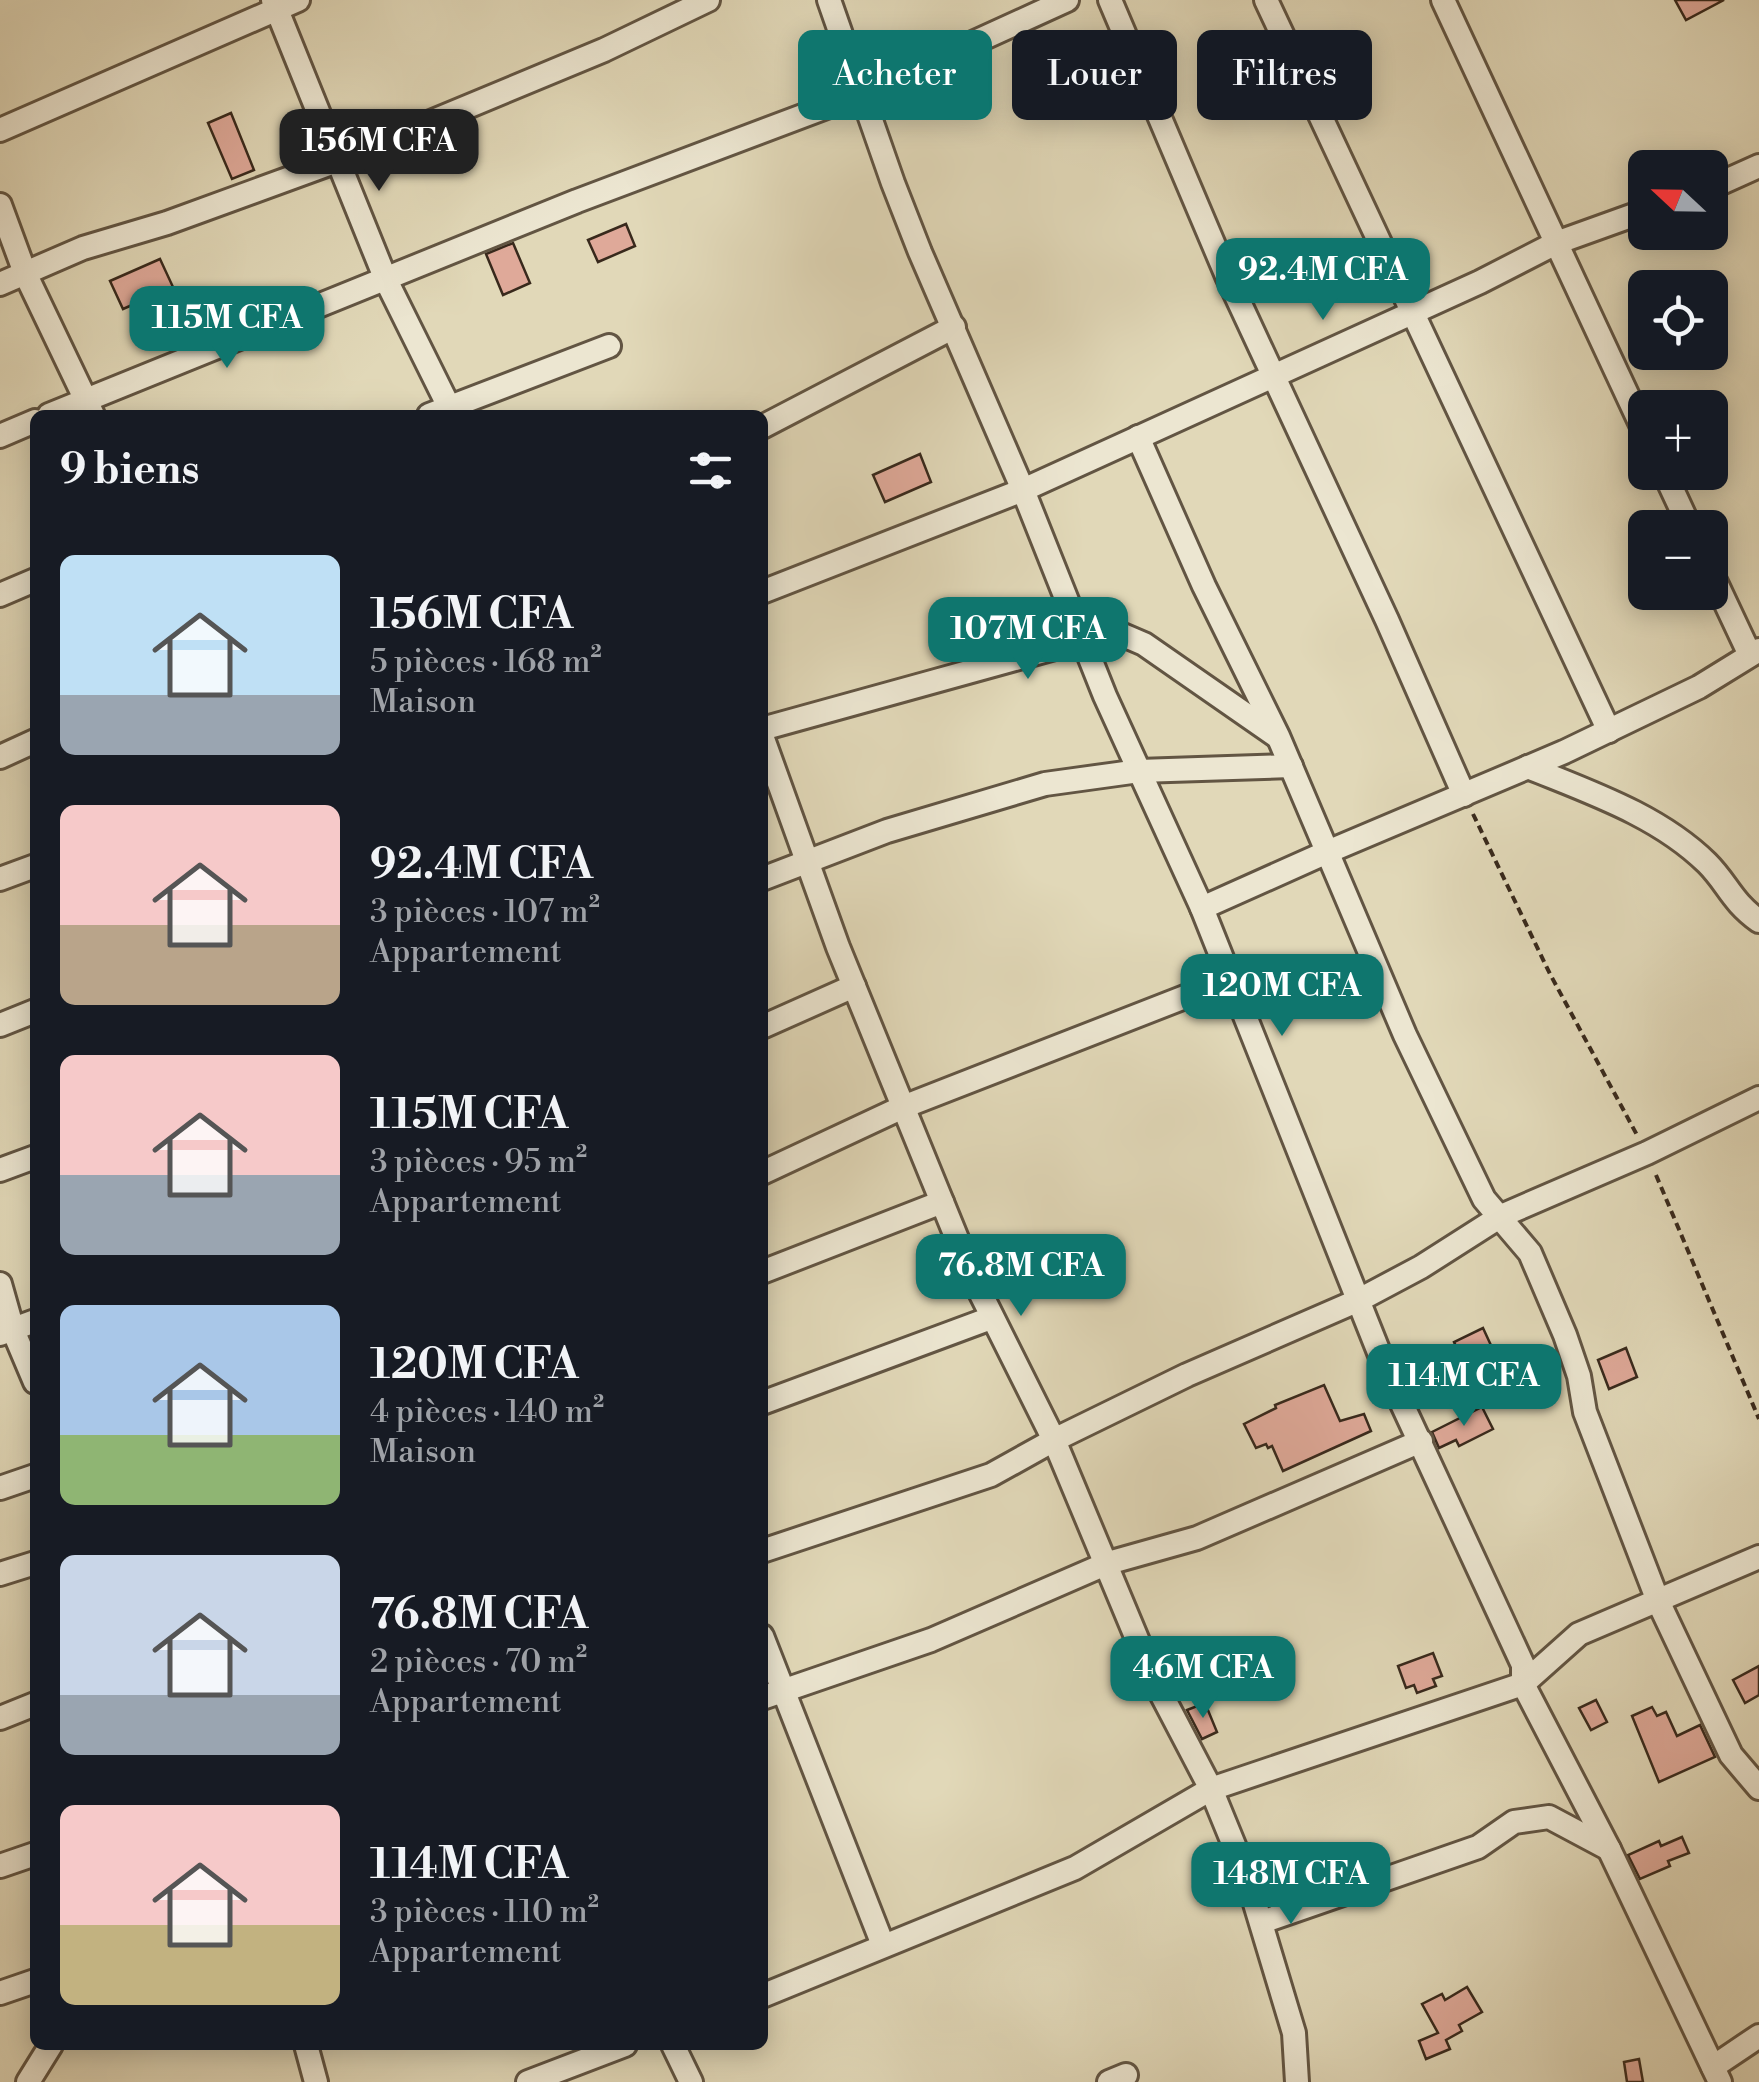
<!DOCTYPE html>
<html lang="fr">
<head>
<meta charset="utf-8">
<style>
  :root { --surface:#171b24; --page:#20242c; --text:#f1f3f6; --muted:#9ea1a6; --accent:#0f766e }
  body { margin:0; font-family:"Libre Bodoni",serif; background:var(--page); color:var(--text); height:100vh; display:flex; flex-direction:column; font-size:38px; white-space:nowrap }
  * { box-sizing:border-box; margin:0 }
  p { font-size:32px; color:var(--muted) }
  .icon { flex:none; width:55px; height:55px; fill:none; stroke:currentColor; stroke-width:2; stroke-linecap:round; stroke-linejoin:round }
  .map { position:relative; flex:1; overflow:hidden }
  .drawer { position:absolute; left:30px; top:410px; width:738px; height:1640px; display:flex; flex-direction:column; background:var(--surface); border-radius:15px; box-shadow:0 5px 25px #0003 }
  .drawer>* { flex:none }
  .hud { position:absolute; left:798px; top:30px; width:810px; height:90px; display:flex; gap:20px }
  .needle { width:65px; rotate:292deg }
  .controls { position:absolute; left:1628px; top:150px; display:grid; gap:20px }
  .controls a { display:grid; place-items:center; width:100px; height:100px; border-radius:15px; background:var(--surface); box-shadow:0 5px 25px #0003; font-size:50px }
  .price { position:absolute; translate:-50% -85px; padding:0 22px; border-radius:20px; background:var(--accent); color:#fff; font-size:32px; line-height:65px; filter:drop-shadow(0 2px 5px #0008) }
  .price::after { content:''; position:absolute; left:50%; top:60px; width:30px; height:22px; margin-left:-15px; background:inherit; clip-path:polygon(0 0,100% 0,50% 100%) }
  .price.on { background:#222; color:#fff }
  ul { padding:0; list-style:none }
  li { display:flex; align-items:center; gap:30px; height:250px; padding:0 30px }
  li span { display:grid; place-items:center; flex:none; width:280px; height:200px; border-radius:15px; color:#555 }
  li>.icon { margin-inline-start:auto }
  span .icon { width:120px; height:120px; fill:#fffc; stroke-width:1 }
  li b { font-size:42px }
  h2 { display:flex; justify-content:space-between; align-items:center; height:120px; padding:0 30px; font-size:42px }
  .chip { padding:0 35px; border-radius:15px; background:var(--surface); box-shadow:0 5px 25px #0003; font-size:35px; line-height:90px }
  .chip.on { background:var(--accent); color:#fff }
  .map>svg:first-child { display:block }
</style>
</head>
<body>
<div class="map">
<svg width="1759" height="2082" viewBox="0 0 1759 2082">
  <rect width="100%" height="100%" fill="#e1d8b8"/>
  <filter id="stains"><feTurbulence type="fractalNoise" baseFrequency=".002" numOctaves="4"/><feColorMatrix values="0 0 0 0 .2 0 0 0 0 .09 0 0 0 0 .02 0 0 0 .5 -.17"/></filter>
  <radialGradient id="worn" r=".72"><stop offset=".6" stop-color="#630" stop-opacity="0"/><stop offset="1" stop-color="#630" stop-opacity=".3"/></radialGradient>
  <!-- building -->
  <g fill="#dfa999" stroke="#38291c" stroke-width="2.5">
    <path d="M1675,0H1724L1686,20Z"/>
    <path d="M231,113L254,170L232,179L208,123Z"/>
    <path d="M626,224L635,246L598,262L588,240Z"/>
    <path d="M513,243L530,283L503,295L486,254Z"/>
    <path d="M160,259L173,287L123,309L110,281Z"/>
    <path d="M920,454L931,482L885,502L873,475Z"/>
    <path d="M1483,1328L1506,1378L1477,1391L1454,1342Z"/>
    <path d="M1626,1348L1637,1377L1609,1389L1598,1360Z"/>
    <path d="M1427,1353L1434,1373L1411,1382L1403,1362Z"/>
    <path d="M1324,1385L1340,1421L1364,1414L1371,1431L1283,1471L1272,1446L1268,1448L1266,1444L1256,1448L1244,1424L1276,1408L1275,1405Z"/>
    <path d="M1482,1407L1493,1429L1459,1446L1456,1440L1439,1448L1432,1432Z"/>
    <path d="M1433,1653L1442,1676L1433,1679L1436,1686L1417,1693L1414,1685L1406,1688L1398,1666Z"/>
    <path d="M1759,1666V1695L1745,1703L1733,1680Z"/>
    <path d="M1596,1700L1607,1722L1591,1730L1579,1708Z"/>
    <path d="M1205,1703L1217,1732L1202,1739L1187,1710Z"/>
    <path d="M1652,1707L1657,1716L1666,1712L1677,1736L1700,1725L1715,1757L1659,1782L1632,1716Z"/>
    <path d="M1682,1837L1689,1853L1668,1861L1670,1866L1640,1879L1628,1855L1659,1841L1661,1846Z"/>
    <path d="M1467,1987L1482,2012L1459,2025L1462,2031L1446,2040L1450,2049L1426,2059L1419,2041L1438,2033L1422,2004L1442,1994L1445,2000Z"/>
    <path d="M1639,2059L1643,2082H1627L1624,2062Z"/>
  </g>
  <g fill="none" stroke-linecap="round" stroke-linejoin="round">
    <!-- street casing -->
    <g stroke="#625543" stroke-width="28">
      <g id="street">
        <path d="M273,0L386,280L453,415"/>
        <path d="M829,0L893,183L920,252L1023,490L1105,696L1202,908L1384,1365L1523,1665V1684L1609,1849L1720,2082"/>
        <path d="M1110,0L1227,276L1387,620L1464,795"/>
        <path d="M1266,0L1609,731"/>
        <path d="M1443,0L1645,433"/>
        <path d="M0,130L298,0"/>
        <path d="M1710,188L1759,166"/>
        <path d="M0,205L25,273L93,415"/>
        <path d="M0,284L83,248L167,223L337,161L604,50L708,0"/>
        <path d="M49,415L577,201L861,94L1067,0"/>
        <path d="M429,415L609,346"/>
        <path d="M762,427L954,327"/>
        <path d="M0,436L35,421"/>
        <path d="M1138,437L1204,586L1278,736L1405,1035L1484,1199L1530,1253L1565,1335L1579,1376L1585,1412L1658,1601L1731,1755L1759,1788"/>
        <path d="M1664,472L1690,528"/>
        <path d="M1710,570L1750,655"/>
        <path d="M762,592L1023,490L1480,282L1556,243L1645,211"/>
        <path d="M0,595L35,580"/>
        <path d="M762,729L1109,633L1123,635L1144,644L1275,735"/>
        <path d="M762,736L838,947L973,1278L1054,1440L1155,1682L1211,1789L1247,1877L1294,2033L1297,2082"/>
        <path d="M0,757L35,741"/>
        <path d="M1528,767C1589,792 1658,815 1707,863C1728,884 1731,901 1759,921"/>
        <path d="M0,879L35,866"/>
        <path d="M762,879L887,831L1045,784L1139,771L1291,766"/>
        <path d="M1202,908L1325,853L1564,752L1699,687L1759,650"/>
        <path d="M0,1025L35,1011"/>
        <path d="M762,1027L854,986"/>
        <path d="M0,1170L35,1157"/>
        <path d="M762,1173L903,1107L1231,979"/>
        <path d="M762,1272L942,1202"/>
        <path d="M0,1284L13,1330L35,1382"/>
        <path d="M0,1334L35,1321"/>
        <path d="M762,1403L991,1318"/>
        <path d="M0,1488L35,1476"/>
        <path d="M762,1551L991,1475L1054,1440L1187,1375L1359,1300L1421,1267L1501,1216L1647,1153L1759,1098"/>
        <path d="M0,1574L35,1563"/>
        <path d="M762,1636L883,1945"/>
        <path d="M762,1698L931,1640L1108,1563L1197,1538L1421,1441"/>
        <path d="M0,1718L35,1704"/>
        <path d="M0,1866L35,1854"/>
        <path d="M1262,1922L1478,1847L1514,1822L1549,1817L1609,1849"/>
        <path d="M0,1993L35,1981"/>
        <path d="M762,1996L1075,1868L1211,1789L1523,1684L1579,1634L1759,1557"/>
        <path d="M306,2045L316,2082"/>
        <path d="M673,2045L691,2082"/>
        <path d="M1713,2067L1759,2036"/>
        <path d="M28,2082L51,2045"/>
        <path d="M528,2082L625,2045"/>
        <path d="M1109,2082L1126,2075"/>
      </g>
    </g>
    <!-- path -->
    <g stroke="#38291c" stroke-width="4" stroke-dasharray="8 5" stroke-linecap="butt">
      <path d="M1473,814L1550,974L1637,1135"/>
      <path d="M1656,1175L1759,1419"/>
    </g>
    <!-- street -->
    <use href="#street" stroke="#ece6d1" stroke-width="22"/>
  </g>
  <rect width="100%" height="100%" filter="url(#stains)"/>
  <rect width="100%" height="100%" fill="url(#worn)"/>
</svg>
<div class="controls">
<a><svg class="needle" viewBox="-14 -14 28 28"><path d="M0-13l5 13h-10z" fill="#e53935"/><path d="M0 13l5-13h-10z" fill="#9ea1a6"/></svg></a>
<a><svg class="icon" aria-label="locate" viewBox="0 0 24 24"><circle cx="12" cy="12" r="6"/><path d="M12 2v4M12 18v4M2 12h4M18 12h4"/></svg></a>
<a>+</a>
<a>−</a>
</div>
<b class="price on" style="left:379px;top:194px">156M CFA</b>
<b class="price" style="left:1323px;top:323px">92.4M CFA</b>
<b class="price" style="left:227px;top:371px">115M CFA</b>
<b class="price" style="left:1028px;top:682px">107M CFA</b>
<b class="price" style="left:1282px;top:1039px">120M CFA</b>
<b class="price" style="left:1021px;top:1319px">76.8M CFA</b>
<b class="price" style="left:1464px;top:1429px">114M CFA</b>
<b class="price" style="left:1203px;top:1721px">46M CFA</b>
<b class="price" style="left:1291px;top:1927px">148M CFA</b>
<div class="hud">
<a class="chip on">Acheter</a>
<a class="chip">Louer</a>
<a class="chip">Filtres</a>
</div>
<section class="drawer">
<h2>9 biens<svg class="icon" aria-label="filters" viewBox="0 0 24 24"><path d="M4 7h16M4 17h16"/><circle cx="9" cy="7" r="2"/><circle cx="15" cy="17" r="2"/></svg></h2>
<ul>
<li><span style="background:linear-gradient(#bfe0f5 70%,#9aa5b1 0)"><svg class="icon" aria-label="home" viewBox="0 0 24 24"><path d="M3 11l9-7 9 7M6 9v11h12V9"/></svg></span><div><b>156M CFA</b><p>5 pièces · 168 m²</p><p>Maison</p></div></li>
<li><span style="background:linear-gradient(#f6c9c9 60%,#b9a48a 0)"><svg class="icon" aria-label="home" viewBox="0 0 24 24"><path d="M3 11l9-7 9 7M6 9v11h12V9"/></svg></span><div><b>92.4M CFA</b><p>3 pièces · 107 m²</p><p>Appartement</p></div></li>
<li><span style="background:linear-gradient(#f6c9c9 60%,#9aa5b1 0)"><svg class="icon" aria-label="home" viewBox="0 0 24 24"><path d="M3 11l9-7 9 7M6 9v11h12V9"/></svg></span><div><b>115M CFA</b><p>3 pièces · 95 m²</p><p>Appartement</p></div></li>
<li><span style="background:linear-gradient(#a9c7e8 65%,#8fb573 0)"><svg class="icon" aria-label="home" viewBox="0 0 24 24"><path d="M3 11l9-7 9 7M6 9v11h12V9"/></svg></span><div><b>120M CFA</b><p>4 pièces · 140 m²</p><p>Maison</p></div></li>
<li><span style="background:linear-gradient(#c9d6e8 70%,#9aa5b1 0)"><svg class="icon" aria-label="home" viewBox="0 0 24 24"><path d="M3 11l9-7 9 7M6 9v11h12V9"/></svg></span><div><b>76.8M CFA</b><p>2 pièces · 70 m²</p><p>Appartement</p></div></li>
<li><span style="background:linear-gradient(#f6c9c9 60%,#c2b280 0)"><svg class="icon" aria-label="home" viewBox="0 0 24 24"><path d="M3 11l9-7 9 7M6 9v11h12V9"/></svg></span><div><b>114M CFA</b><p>3 pièces · 110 m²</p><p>Appartement</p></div></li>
</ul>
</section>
</div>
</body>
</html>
